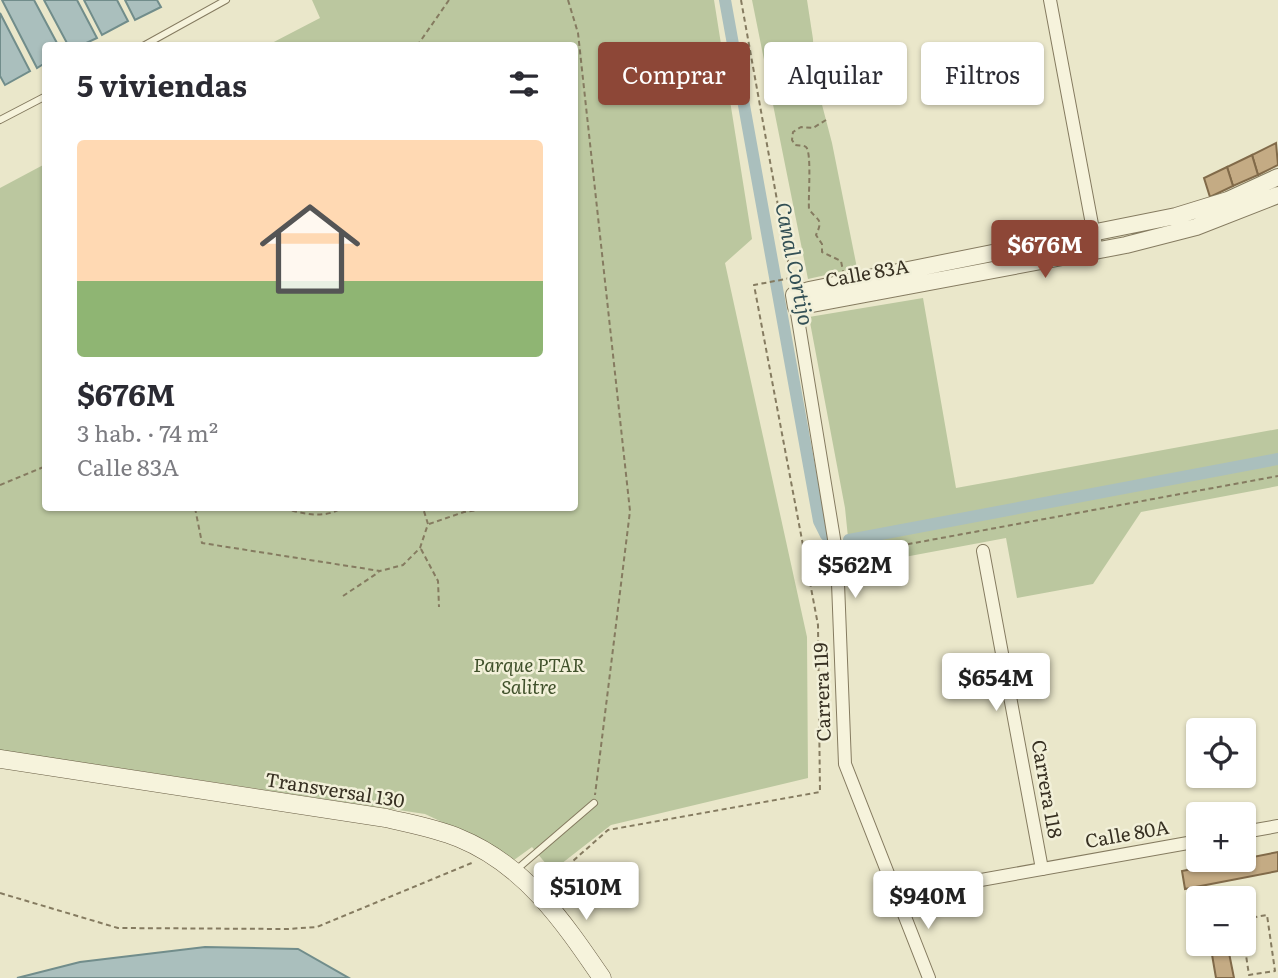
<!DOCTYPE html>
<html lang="es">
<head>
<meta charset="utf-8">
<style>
  :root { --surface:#fff; --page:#f2f2f3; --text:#2b2b33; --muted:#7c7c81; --line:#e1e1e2; --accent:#8d4737 }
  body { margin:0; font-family:Literata,serif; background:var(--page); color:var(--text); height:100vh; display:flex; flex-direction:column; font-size:26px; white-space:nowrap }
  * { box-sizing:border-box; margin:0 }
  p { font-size:23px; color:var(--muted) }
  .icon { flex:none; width:38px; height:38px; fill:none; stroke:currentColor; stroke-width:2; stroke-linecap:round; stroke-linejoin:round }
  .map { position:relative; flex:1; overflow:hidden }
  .side { position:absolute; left:42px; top:42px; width:536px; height:469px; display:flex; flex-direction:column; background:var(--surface); border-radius:7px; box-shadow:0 2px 5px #0004 }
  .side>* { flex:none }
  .guide { position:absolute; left:598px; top:42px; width:574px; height:63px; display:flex; gap:14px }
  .controls { position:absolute; left:1186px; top:718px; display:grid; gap:14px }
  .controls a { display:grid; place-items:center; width:70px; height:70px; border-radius:7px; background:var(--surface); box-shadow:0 2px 5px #0004; font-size:35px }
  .price { position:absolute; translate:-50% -60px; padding:0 16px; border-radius:7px; background:#fff; color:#222; font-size:23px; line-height:46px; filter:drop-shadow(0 2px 4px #0008) }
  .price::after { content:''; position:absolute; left:50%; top:42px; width:21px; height:16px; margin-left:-10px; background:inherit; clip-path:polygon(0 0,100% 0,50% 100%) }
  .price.selected { background:var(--accent); color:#fff }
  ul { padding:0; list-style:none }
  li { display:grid; align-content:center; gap:14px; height:371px; padding:0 35px }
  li+li { border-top:2px solid var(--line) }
  li span { display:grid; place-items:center; height:217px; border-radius:7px; color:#555 }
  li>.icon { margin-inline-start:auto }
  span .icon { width:126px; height:126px; fill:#fffc; stroke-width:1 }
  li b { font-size:30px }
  h2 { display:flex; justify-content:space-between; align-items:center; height:84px; padding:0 35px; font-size:30px }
  .chip { padding:0 24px; border-radius:7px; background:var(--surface); box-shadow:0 2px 5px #0004; font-size:24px; line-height:63px }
  .chip.selected { background:var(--accent); color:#fff }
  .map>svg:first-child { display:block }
</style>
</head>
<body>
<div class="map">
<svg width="1278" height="978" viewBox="0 0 1278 978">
  <rect width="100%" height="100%" fill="#eae7ca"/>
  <!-- green -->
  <g fill="#bbc79f">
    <path d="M312,0H714L752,239L725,263L807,637L808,778L611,825L552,871L532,847L514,860L476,838L425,814L0,750V188L45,164L46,508H574V46L268,45L320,18Z"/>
    <path d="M752,0H807L813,39L814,74L832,143L857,268L808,279Z"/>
    <path d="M923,298L956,488L1278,429V486L1141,512L1093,584L1017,598L1006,538L851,567L845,508L809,317Z"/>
  </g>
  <!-- water -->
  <g fill="#aabfbd" stroke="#718d8b" stroke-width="2">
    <path d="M2,0H34L58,45L46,46L45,63L37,68Z"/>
    <path d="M44,0H77L97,38L82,45H68Z"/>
    <path d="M84,0H117L128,21L102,35Z"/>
    <path d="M125,0H157L161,7L135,20Z"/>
    <path d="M0,13L30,71L5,85L0,76Z"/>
    <path d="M205,947L298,949L349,978H17L80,962Z"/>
  </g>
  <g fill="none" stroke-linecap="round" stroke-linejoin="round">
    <!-- canal -->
    <g stroke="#aabfbd" stroke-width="12">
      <path d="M725,0L819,521L826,535"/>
      <path d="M849,540L1278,459"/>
    </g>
  </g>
  <!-- building -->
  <g fill="#c4ab84" stroke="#816a49" stroke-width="2">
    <path d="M1276,143L1278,165L1258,175L1252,155Z"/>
    <path d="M1252,155L1258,175L1233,186L1227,167Z"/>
    <path d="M1227,167L1233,186L1210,197L1204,178Z"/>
    <path d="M1278,852V871L1185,889L1182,871Z"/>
    <path d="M1210,943H1227L1234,978H1216Z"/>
  </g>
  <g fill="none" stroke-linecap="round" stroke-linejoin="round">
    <!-- service casing -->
    <g stroke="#857b60" stroke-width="8">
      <g id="service">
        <path d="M143,46L226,0"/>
        <path d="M0,120L46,96"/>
        <path d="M516,870L594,803"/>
      </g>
    </g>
    <!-- minor casing -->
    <g stroke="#857b60" stroke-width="14">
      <g id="minor">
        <path d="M1050,0L1097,251"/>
        <path d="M796,307L837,557L845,764L929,978"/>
        <path d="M983,551L1042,869"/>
        <path d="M1244,832L1278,826"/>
        <path d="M897,895L1199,841"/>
      </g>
    </g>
    <!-- tertiary casing -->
    <g stroke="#857b60" stroke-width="18">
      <path id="tertiary" d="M1278,177L1228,200L1176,216L809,290L794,295L796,307L1126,245L1196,227L1278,195"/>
    </g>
    <!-- secondary casing -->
    <g stroke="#675c43" stroke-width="19">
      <path id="secondary" d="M0,759L386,818C411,824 435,828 459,838C525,865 563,921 602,978"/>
    </g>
    <!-- path -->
    <g stroke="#857b60" stroke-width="2" stroke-dasharray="5 3.5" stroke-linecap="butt">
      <path d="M568,0L578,33L630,511L595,795"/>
      <path d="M741,0L791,278"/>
      <path d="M417,46L449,0"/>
      <path d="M826,120L813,128L801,127L793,132L792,140L795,145C799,146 803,145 806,147C812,152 808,199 809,209C817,221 824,218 816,235L822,244V252L841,261L843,271"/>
      <path d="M0,485L46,466"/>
      <path d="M195,508L202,543L380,571L403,565L420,548L428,524L423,508"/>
      <path d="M284,508C301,514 326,519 341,508"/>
      <path d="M429,524L464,512L492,508"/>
      <path d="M421,549L438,581L439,607"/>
      <path d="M849,555L1278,476"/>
      <path d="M343,596L379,572"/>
      <path d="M548,883L608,830L820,792L818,625L754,285L791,278"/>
      <path d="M0,893L118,928L288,929L317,927L474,862"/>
      <path d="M1244,919L1267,915L1275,971L1249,975L1244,942"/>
    </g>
    <!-- service -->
    <use href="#service" stroke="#f6f3dc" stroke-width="6"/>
    <!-- minor -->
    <use href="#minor" stroke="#f6f3dc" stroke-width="12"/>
    <!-- tertiary -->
    <use href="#tertiary" stroke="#f6f3dc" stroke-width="16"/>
    <!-- secondary -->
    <use href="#secondary" stroke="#f6f3dc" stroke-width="18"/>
  </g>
  <g text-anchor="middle" stroke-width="5" stroke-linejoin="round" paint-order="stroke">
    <!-- street labels -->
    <g font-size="19" fill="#373022" stroke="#f2f0d9">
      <text transform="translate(867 273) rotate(-10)" y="7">Calle 83A</text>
      <text transform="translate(822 692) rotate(-92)" y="7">Carrera 119</text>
      <text transform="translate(1047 789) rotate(80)" y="7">Carrera 118</text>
      <text transform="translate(335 790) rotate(9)" y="7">Transversal 130</text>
      <text transform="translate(1127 834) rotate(-10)" y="7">Calle 80A</text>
    </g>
    <!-- park labels -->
    <g font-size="19" font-style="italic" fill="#40512b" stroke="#f2f0d9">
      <text x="529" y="672">Parque PTAR<tspan x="529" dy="22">Salitre</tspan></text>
    </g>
    <!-- water labels -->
    <g font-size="21" font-style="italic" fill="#335055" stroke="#f2f0d9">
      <text transform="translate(794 264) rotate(79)" y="7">Canal Cortijo</text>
    </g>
  </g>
</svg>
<div class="controls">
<a><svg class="icon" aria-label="locate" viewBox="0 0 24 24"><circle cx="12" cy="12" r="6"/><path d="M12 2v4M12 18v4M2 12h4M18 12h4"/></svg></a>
<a>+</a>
<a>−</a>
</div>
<b class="price selected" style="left:1045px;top:280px">$676M</b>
<b class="price" style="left:855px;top:600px">$562M</b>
<b class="price" style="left:996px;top:713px">$654M</b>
<b class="price" style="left:586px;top:922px">$510M</b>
<b class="price" style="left:928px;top:931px">$940M</b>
<div class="guide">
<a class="chip selected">Comprar</a>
<a class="chip">Alquilar</a>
<a class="chip">Filtros</a>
</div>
<section class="side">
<h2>5 viviendas<svg class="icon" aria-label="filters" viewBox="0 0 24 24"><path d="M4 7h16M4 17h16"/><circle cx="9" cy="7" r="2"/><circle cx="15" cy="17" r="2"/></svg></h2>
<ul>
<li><span style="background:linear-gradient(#ffd9b3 65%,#8fb573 0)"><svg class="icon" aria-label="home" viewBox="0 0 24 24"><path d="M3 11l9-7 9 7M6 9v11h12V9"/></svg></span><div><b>$676M</b><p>3 hab. · 74 m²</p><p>Calle 83A</p></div></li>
</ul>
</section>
</div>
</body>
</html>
